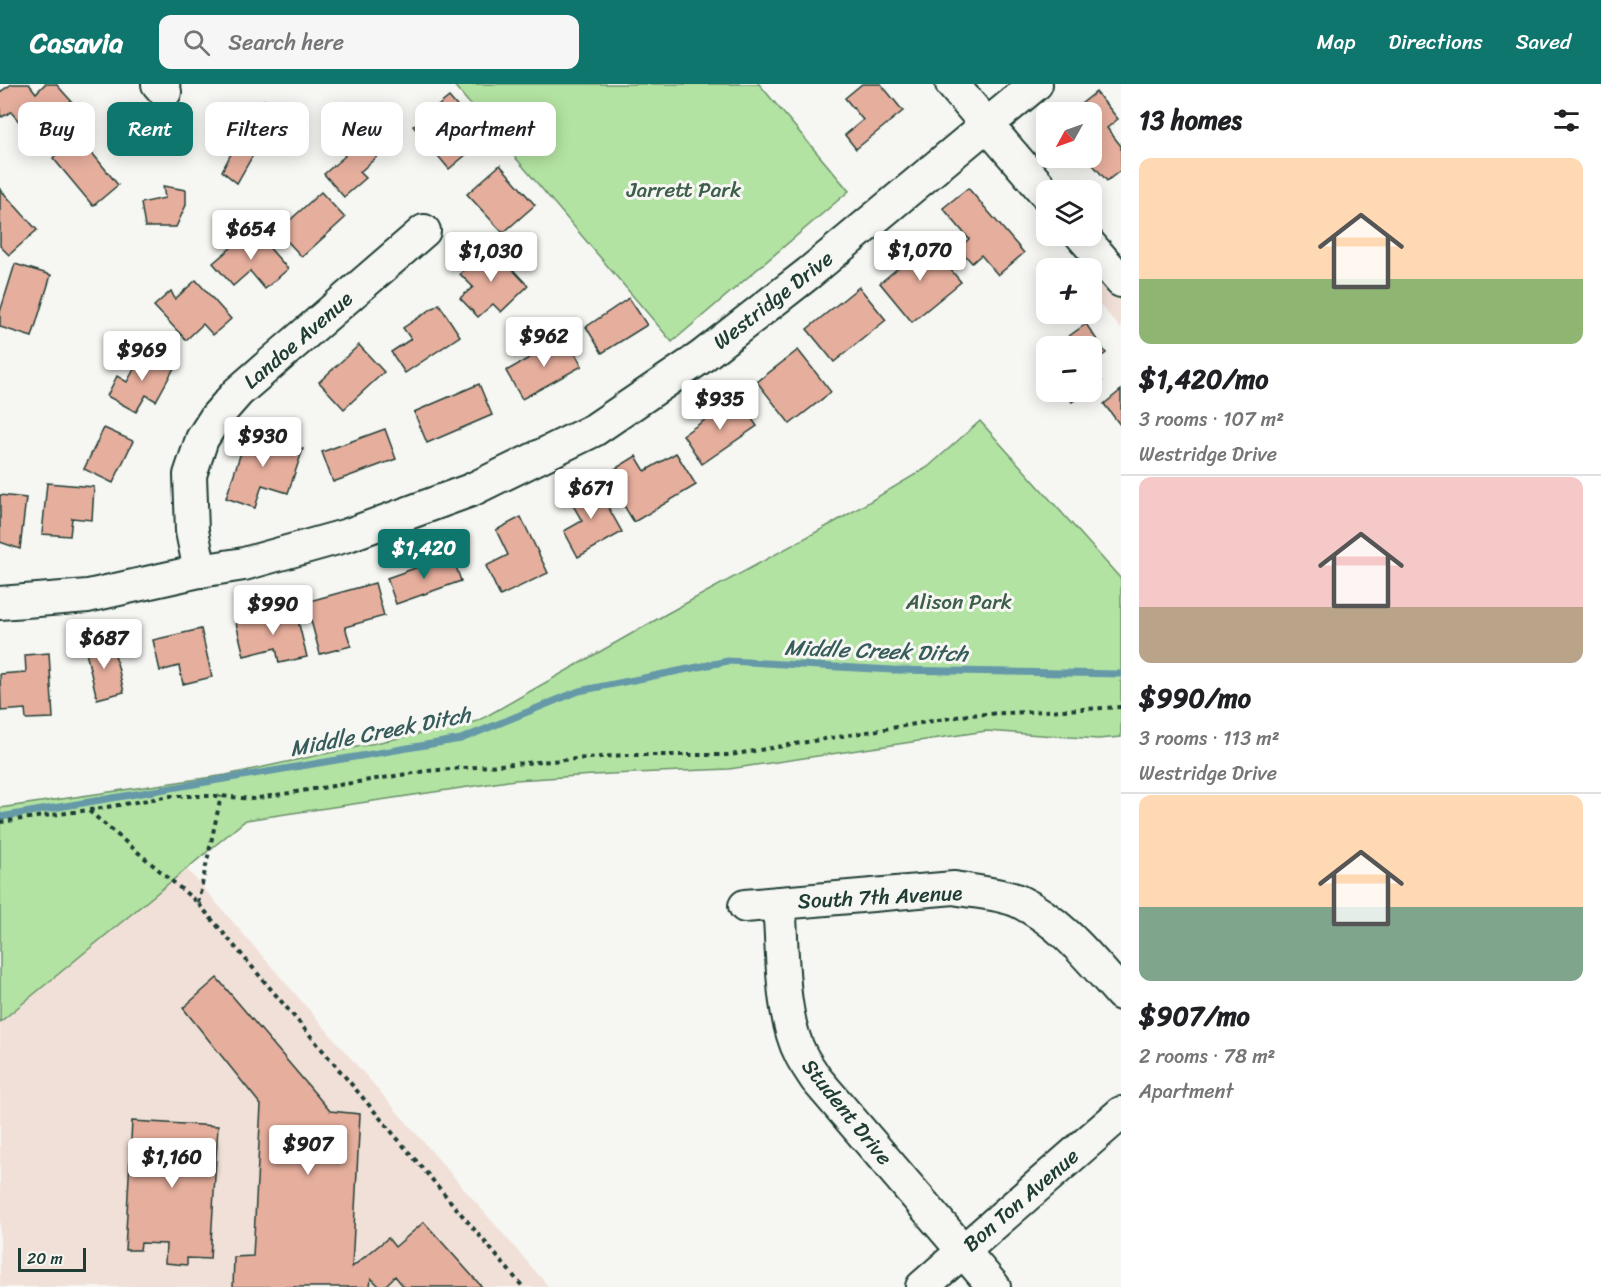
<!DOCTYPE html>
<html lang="en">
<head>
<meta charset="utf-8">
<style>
  :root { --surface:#fff; --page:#f6f6f6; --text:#202124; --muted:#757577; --line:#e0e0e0; --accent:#0f766e }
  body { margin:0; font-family:Sriracha,sans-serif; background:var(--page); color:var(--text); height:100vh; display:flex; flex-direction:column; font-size:22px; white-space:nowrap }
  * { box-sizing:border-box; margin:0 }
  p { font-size:20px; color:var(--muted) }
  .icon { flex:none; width:33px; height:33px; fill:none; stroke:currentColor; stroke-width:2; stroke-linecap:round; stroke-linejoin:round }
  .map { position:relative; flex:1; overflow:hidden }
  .drawer { display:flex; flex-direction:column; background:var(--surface); width:480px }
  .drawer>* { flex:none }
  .top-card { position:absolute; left:18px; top:18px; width:570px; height:54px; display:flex; gap:12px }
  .needle { width:39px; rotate:230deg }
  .buttons { position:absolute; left:1036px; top:18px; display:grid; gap:12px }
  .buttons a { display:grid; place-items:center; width:66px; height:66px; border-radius:12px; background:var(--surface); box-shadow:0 3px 15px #0003; font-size:30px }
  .scale { position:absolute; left:18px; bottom:15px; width:68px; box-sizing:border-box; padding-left:6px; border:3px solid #1f3d34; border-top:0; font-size:16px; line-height:21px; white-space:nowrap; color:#1f3d34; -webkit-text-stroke:4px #f6f6f2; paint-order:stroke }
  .price { position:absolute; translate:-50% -51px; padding:0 14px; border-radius:6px; background:#fff; color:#222; font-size:20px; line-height:39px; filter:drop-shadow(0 2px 3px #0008) }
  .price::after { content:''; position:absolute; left:50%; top:36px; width:18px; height:14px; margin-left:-9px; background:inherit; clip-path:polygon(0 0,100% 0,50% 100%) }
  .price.current { background:var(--accent); color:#fff }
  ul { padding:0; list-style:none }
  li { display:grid; align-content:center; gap:12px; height:318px; padding:0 18px }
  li+li { border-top:2px solid var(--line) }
  li span { display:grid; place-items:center; height:186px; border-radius:12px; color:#555 }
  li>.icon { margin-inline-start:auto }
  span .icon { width:108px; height:108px; fill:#fffc; stroke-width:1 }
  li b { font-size:26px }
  h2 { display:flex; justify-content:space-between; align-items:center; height:72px; padding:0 18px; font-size:26px }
  .tag { padding:0 21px; border-radius:12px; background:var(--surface); box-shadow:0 3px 15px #0003; font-size:21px; line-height:54px }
  .tag.current { background:var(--accent); color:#fff }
  header { display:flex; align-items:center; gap:36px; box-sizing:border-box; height:84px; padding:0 30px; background:var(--accent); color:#fff }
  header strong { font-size:28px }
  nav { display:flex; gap:33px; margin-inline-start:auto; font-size:21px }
  .search { width:420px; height:54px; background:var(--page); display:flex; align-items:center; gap:15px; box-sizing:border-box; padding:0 21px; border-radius:12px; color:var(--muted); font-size:22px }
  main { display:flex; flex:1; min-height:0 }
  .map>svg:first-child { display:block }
</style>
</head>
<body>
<header>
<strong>Casavia</strong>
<div class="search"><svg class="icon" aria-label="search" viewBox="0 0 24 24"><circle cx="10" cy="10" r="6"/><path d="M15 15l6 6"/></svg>Search here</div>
<nav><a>Map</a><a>Directions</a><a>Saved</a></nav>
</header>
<main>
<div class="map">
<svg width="1121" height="1203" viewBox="0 0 1121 1203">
  <rect width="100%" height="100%" fill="#f6f6f2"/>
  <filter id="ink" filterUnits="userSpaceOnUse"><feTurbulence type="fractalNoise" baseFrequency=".0167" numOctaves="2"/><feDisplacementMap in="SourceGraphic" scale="12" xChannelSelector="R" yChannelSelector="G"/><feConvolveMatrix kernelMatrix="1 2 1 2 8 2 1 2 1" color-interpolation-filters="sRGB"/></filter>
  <g filter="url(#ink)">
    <!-- built -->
    <g fill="#f1e0d8">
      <path d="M1121,183V245L1092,211V207Z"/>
      <path d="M187,785L549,1203H0V938Z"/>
    </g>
    <!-- green -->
    <g fill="#b3e3a2" stroke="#69906b" stroke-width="1.5">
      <path d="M453,0H759L849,107L672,258Z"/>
      <path d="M980,337L1121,495V653L1098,655L986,647L729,685L610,690L515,696L246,736L0,938V724L226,691L478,637L668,529L842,434L928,383Z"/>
    </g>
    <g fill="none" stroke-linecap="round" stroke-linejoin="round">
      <!-- stream -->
      <path stroke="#6599a8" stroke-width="7" d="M0,733L461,655L579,607L728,577L893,586L1121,590"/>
    </g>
    <!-- building -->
    <g fill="#e6ae9d" stroke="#1f3d34" stroke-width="1.5">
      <path d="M12,0H29L36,9L45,0H56L81,28L61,47L53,36L32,53L11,28L2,33L0,30V8Z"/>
      <path d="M862,0H881L903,27L856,65L845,51L863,36L845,14Z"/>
      <path d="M1096,8L1118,35L1107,44L1121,62V86L1107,97L1087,74H1092V28H1071Z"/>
      <path d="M449,13L485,55L449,85L413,42Z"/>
      <path d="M264,16L289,30L277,59L261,57L237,99L222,87L233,66L224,62L243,37L257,42Z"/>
      <path d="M366,36L389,62L360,88L366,94L344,113L324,90L345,72L337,62Z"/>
      <path d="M76,49L118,101L93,122L53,74Z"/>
      <path d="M500,81L535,121L503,149L467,110Z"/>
      <path d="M163,102L186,106V121L176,143H145L141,119L165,114Z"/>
      <path d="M968,104L1024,169L998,191L981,171L972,179L959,164L969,155L943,124Z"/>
      <path d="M0,105L37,146L9,171L0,162Z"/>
      <path d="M321,108L345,134L302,173L278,147Z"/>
      <path d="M253,145L288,185L265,205L250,187L233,202L213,179Z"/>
      <path d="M928,159L961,198L912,238L880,199Z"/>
      <path d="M490,161L528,202L501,228L493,220L478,233L460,214L473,203L460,190Z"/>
      <path d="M15,180L51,191L32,253L0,243V228Z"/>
      <path d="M196,196L231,235L213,251L203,240L186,256L154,222L171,207L175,215Z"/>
      <path d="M859,203L886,236L834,278L807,245Z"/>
      <path d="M629,214L647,241L602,269L586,243Z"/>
      <path d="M439,220L460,252L405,289L391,268L411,255L403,244Z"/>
      <path d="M1086,240L1106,269L1092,279V262H1055Z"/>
      <path d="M566,253L582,282L522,315L506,287Z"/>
      <path d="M359,261L384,288L344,325L319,298Z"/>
      <path d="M798,266L831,308L790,340L757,298Z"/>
      <path d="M144,267L174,284L156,317L146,311L136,328L107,312L117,292L127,298Z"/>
      <path d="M1092,283L1102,297L1092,304Z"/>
      <path d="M479,300L492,331L427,359L414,328Z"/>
      <path d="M1121,306V342L1104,320Z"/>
      <path d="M1065,308H1087L1072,318Z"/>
      <path d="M737,314L757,342L702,380L683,351Z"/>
      <path d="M104,344L133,357L113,399L84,385Z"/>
      <path d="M385,345L396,375L333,398L322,368Z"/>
      <path d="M248,347L303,365L288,409L262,401L255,424L226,414Z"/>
      <path d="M676,369L696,401L634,438L605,391L636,372L645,387Z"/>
      <path d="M593,396L622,448L578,473L564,447L582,437L567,411Z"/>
      <path d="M47,399L94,403L92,436L72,434L70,452L42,450Z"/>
      <path d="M0,411L26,414L20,465L0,458Z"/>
      <path d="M521,433L548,489L500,512L486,482L508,471L496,446Z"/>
      <path d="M452,471L461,497L396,520L387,494Z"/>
      <path d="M375,499L384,532L345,543L351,562L320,570L306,518Z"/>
      <path d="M295,524L307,573L279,579L276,564L244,572L236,539Z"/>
      <path d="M201,545L212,593L183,600L179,582L160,587L153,556Z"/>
      <path d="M112,558L124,608L97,615L85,564Z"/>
      <path d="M49,569L53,634L26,635L25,625L1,627L0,590L26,588L25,571Z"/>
      <path d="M217,894L330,1027L360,1030L352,1183L388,1154L395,1163L424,1138L482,1203H404L395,1192L384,1203H380L371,1194L370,1203H233L234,1173L253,1172L261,1021L183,924Z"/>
      <path d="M132,1037L218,1042L210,1175L187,1174V1181L165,1179L166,1160L141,1159L140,1166H125Z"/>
    </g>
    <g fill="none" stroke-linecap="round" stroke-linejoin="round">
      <!-- minor casing -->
      <g stroke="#1f3d34" stroke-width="36">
        <g id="minor">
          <path d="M158,0L165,8"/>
          <path d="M952,0L1047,111"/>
          <path d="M1082,152L1121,197"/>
          <path d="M200,487L192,447L190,391L202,355L216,333L238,308L424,147"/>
          <path d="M0,519L88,512L200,487L244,480L348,451L471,406L594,346L700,274L809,189L1036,0"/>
          <path d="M779,819C783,864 780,931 801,971C805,979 811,987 816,995L994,1203"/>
          <path d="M745,822L954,804C974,808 999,809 1018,817C1062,838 1090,875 1121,910"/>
          <path d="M922,1203L1121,1029"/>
        </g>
      </g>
      <!-- path -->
      <g stroke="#1f3d34" stroke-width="4" stroke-dasharray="4.5 4.5" stroke-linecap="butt">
        <path d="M89,727L198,819L523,1203"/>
        <path d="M0,738L89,726L171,712H221L252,715L426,687L625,671H730L968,631L1121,623"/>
        <path d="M198,819L221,712"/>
      </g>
      <!-- minor -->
      <use href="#minor" stroke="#f6f6f2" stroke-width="32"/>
    </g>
  </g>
  <g text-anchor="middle" stroke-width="6" stroke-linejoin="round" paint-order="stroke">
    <!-- park labels -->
    <g font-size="21" fill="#3d5e4a" stroke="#f6f6f2">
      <text x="684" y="113">Jarrett Park</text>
      <text x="959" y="525">Alison Park</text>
    </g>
    <!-- street labels -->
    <g font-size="21" fill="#1f3d34" stroke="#f6f6f2">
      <text transform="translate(773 216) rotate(-38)" y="7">Westridge Drive</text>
      <text transform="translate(298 256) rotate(-41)" y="7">Landoe Avenue</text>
      <text transform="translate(880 813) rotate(-3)" y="7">South 7th Avenue</text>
      <text transform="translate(847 1028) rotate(51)" y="7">Student Drive</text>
      <text transform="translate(1021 1116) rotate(-41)" y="7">Bon Ton Avenue</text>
    </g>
    <!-- water labels -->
    <g font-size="22" font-style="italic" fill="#365c5b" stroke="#f6f6f2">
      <text transform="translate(876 566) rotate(2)" y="8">Middle Creek Ditch</text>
      <text transform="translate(380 647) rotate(-11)" y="8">Middle Creek Ditch</text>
    </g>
  </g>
</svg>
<div class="buttons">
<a><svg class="needle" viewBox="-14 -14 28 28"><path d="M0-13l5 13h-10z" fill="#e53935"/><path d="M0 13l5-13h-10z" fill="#757577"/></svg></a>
<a><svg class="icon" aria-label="layers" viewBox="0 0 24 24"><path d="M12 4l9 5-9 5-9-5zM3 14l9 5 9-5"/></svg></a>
<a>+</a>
<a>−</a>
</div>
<div class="scale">20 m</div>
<b class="price" style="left:251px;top:177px">$654</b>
<b class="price" style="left:920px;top:198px">$1,070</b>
<b class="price" style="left:491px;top:199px">$1,030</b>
<b class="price" style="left:544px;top:284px">$962</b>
<b class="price" style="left:142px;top:298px">$969</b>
<b class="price" style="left:720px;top:347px">$935</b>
<b class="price" style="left:263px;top:384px">$930</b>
<b class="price" style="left:591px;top:436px">$671</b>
<b class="price current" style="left:424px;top:496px">$1,420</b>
<b class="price" style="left:273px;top:552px">$990</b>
<b class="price" style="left:104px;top:586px">$687</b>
<b class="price" style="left:308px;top:1092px">$907</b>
<b class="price" style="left:172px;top:1105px">$1,160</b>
<div class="top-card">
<a class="tag">Buy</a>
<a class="tag current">Rent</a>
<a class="tag">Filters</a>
<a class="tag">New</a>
<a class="tag">Apartment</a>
</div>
</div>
<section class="drawer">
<h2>13 homes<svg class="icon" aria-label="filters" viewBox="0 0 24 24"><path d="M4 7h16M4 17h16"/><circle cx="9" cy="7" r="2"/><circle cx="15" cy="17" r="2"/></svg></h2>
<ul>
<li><span style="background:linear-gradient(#ffd9b3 65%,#8fb573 0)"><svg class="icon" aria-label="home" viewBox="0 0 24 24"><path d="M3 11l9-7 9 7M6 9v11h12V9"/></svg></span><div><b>$1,420/mo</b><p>3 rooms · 107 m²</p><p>Westridge Drive</p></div></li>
<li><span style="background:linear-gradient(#f6c9c9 70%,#b9a48a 0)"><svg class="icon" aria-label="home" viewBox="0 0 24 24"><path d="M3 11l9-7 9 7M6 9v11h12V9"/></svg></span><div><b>$990/mo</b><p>3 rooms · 113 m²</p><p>Westridge Drive</p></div></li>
<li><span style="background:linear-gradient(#ffd9b3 60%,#7fa58c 0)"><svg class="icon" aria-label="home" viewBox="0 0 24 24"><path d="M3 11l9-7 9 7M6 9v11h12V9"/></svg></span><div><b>$907/mo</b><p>2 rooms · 78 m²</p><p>Apartment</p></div></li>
</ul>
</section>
</main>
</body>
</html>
